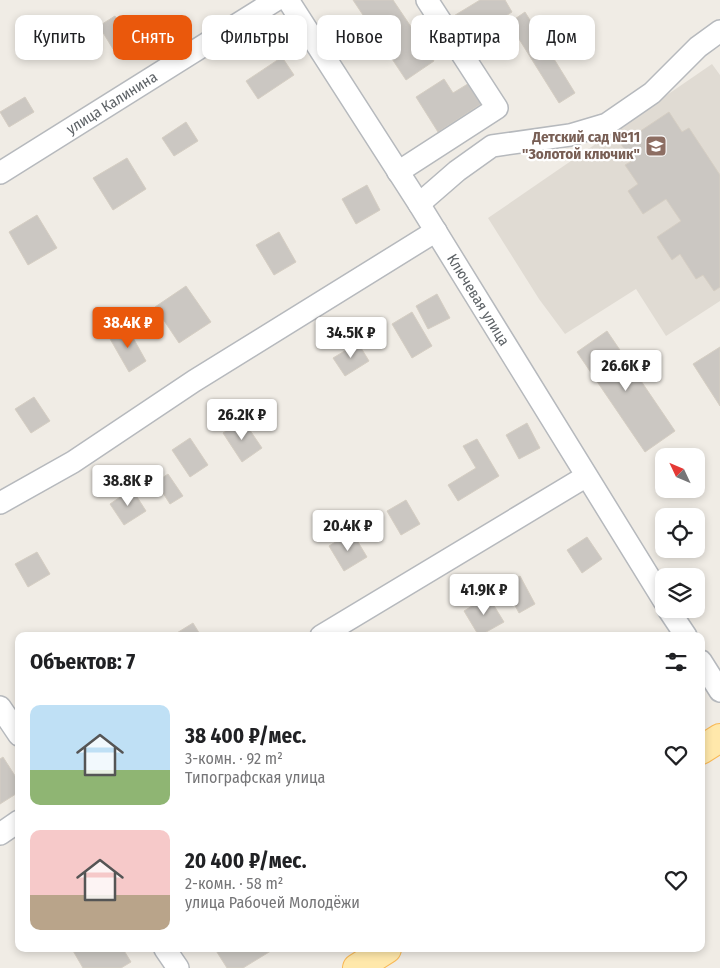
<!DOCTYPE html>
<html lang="ru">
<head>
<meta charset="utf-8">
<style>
  :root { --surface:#fff; --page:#f6f6f6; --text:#202124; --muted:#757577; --accent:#ea580c }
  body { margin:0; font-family:"Fira Sans Condensed",sans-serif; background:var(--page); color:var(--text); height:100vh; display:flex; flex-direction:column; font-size:19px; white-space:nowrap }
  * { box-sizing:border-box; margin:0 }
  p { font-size:16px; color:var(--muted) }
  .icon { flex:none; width:28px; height:28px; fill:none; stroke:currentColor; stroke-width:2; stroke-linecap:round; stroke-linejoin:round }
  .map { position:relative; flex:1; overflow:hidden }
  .details { position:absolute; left:15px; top:632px; width:690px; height:320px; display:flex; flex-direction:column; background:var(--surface); border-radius:10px; box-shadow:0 2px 8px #0003 }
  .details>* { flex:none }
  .top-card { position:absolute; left:15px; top:15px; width:690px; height:45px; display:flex; gap:10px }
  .needle { width:32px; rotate:314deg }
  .tools { position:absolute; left:655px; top:448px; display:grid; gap:10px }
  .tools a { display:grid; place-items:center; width:50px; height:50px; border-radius:10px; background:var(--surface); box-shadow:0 2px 8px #0003; font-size:25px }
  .price { position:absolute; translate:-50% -42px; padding:0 11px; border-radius:5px; background:#fff; color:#222; font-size:16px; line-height:32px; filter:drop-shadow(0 1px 2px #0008) }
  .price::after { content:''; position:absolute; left:50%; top:30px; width:15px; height:11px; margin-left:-8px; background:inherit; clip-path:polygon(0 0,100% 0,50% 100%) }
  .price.active { background:var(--accent); color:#fff }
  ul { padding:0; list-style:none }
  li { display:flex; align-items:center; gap:15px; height:125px; padding:0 15px }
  li span { display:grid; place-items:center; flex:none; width:140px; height:100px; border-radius:10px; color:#555 }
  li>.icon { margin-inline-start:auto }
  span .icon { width:60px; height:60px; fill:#fffc; stroke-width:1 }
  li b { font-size:21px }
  h2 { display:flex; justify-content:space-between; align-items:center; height:60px; padding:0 15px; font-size:21px }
  .tag { padding:0 18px; border-radius:10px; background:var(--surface); box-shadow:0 2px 8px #0003; font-size:18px; line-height:45px }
  .tag.active { background:var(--accent); color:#fff }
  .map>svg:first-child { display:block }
</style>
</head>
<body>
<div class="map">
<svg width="720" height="968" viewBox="0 0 720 968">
  <rect width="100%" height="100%" fill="#f0ece5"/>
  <!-- education -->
  <path fill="#e0dbd3" d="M712,64L720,75V301L666,336L636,289L565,334L539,299L488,218Z"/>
  <!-- building -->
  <g fill="#cbc7c2" stroke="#d5cec3">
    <path d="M353,0H393L434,61L406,80Z"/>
    <path d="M480,0H505L512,12L467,41L452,17Z"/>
    <path d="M525,12L575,93L559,103L509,23Z"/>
    <path d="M115,16L129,39L113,49L99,26Z"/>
    <path d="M282,57L294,75L258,99L246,81Z"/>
    <path d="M444,79L453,93L471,82L484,102L438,132L416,97Z"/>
    <path d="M25,97L34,112L9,127L0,112Z"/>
    <path d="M669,112L682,132L689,128L720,175V287L714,291L703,275L696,279L680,254L672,260L657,237L681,221L666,199L643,214L628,191L638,184L625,165L632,161L621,144Z"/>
    <path d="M186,122L198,141L174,156L162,138Z"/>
    <path d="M127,158L146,189L113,210L93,178Z"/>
    <path d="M367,185L380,210L356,224L342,199Z"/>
    <path d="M37,215L57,248L28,265L9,232Z"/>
    <path d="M279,232L296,262L274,275L256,245Z"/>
    <path d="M186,286L211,322L179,343L155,307Z"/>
    <path d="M437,294L450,318L428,329L416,306Z"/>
    <path d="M412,312L432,346L412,358L392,324Z"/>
    <path d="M127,327L146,361L129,372L109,337Z"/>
    <path d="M607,331L675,431L645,452L577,352Z"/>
    <path d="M358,343L369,361L345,376L333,358Z"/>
    <path d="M720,347V406L693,364Z"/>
    <path d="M34,397L50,421L31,433L15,409Z"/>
    <path d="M243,420L262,448L242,462L223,433Z"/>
    <path d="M527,423L540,448L519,459L506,435Z"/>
    <path d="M190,438L208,465L190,477L172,450Z"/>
    <path d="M477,439L499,476L458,501L448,485L476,468L463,446Z"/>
    <path d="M168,474L183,496L170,504L156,482Z"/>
    <path d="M132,489L146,511L124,525L110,504Z"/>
    <path d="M406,500L420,524L401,535L387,511Z"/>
    <path d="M352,532L367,557L344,571L329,546Z"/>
    <path d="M587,537L602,559L582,573L567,550Z"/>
    <path d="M37,552L50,574L28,587L15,564Z"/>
    <path d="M520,576L535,604L519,613L504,585Z"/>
    <path d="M488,596L504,622L479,636L464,611Z"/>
    <path d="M193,623L201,636H172Z"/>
    <path d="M3,757L19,782V792L0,804V759Z"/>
    <path d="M72,949H123L131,962L121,968H83Z"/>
    <path d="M215,949H274L243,968H227Z"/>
  </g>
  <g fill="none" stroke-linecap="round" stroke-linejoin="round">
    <!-- minor casing -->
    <g stroke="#b6b9bd" stroke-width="24">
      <g id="minor">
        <path id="s1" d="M288,0L419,204L664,601"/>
        <path d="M398,172L497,108L427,0"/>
        <path id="s2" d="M0,173L276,0"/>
        <path d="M419,204L457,171L492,146L570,135L607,124L652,93L698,47L720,31"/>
        <path d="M0,503L73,462L194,381L436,231"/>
        <path d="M668,609L686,636"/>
        <path d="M321,636L585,477"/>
        <path d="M701,661L720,691"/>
        <path d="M0,707L19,735"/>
        <path d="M0,834L19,821"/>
        <path d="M165,949L178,968"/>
      </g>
    </g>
    <!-- major casing -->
    <g stroke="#f9b955" stroke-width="30">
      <g id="major">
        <path d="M701,750L720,738"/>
        <path d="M357,968L387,949"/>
      </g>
    </g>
    <!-- minor -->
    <use href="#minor" stroke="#fff" stroke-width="21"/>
    <!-- major -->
    <use href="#major" stroke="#ffe8ab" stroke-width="28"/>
  </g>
  <!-- icons -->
  <defs>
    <g id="school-square" transform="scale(1.125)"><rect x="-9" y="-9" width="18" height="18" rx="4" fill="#8d6e63" stroke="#fff"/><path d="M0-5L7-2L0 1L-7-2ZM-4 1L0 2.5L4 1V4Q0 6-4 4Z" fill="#fff"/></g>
  </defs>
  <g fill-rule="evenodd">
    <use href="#school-square" x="656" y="146"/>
  </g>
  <g text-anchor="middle" stroke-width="4.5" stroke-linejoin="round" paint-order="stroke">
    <!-- street labels -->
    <g font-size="15" fill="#5d6266" stroke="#fff">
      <text dy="5" stroke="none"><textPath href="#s2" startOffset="132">улица Калинина</textPath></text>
      <text dy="5" stroke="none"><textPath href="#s1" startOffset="355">Ключевая улица</textPath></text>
    </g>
    <!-- education labels -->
    <g font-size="15" font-weight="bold" fill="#785e54" stroke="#fff" text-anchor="end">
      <text x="640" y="142">Детский сад №11<tspan x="640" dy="17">"Золотой ключик"</tspan></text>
    </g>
  </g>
</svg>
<div class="tools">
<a><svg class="needle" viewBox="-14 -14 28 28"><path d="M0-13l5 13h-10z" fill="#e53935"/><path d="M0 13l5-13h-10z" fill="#757577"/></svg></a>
<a><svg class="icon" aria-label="locate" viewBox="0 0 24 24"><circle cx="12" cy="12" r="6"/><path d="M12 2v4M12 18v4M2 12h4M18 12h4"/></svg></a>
<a><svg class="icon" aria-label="layers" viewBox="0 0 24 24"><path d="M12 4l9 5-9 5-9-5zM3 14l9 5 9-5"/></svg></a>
</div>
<b class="price active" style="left:128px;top:349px">38.4K ₽</b>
<b class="price" style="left:351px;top:359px">34.5K ₽</b>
<b class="price" style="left:626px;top:392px">26.6K ₽</b>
<b class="price" style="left:242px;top:441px">26.2K ₽</b>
<b class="price" style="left:128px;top:507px">38.8K ₽</b>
<b class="price" style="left:348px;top:552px">20.4K ₽</b>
<b class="price" style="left:484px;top:616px">41.9K ₽</b>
<div class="top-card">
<a class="tag">Купить</a>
<a class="tag active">Снять</a>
<a class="tag">Фильтры</a>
<a class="tag">Новое</a>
<a class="tag">Квартира</a>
<a class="tag">Дом</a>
</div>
<section class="details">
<h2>Объектов: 7<svg class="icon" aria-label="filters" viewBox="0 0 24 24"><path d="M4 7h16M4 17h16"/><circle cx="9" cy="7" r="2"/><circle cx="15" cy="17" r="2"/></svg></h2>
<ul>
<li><span style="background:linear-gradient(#bfe0f5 65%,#8fb573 0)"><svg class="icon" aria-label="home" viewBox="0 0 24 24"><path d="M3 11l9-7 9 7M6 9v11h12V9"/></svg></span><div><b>38 400 ₽/мес.</b><p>3-комн. · 92 m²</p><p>Типографская улица</p></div><svg class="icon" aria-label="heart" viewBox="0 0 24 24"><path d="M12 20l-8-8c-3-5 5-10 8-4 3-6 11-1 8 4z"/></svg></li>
<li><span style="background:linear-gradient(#f6c9c9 65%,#b9a48a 0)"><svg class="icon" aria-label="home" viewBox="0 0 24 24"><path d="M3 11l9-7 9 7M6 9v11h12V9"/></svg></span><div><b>20 400 ₽/мес.</b><p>2-комн. · 58 m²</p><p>улица Рабочей Молодёжи</p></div><svg class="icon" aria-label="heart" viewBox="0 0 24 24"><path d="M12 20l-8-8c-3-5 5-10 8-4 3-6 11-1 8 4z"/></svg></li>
</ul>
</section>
</div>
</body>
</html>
